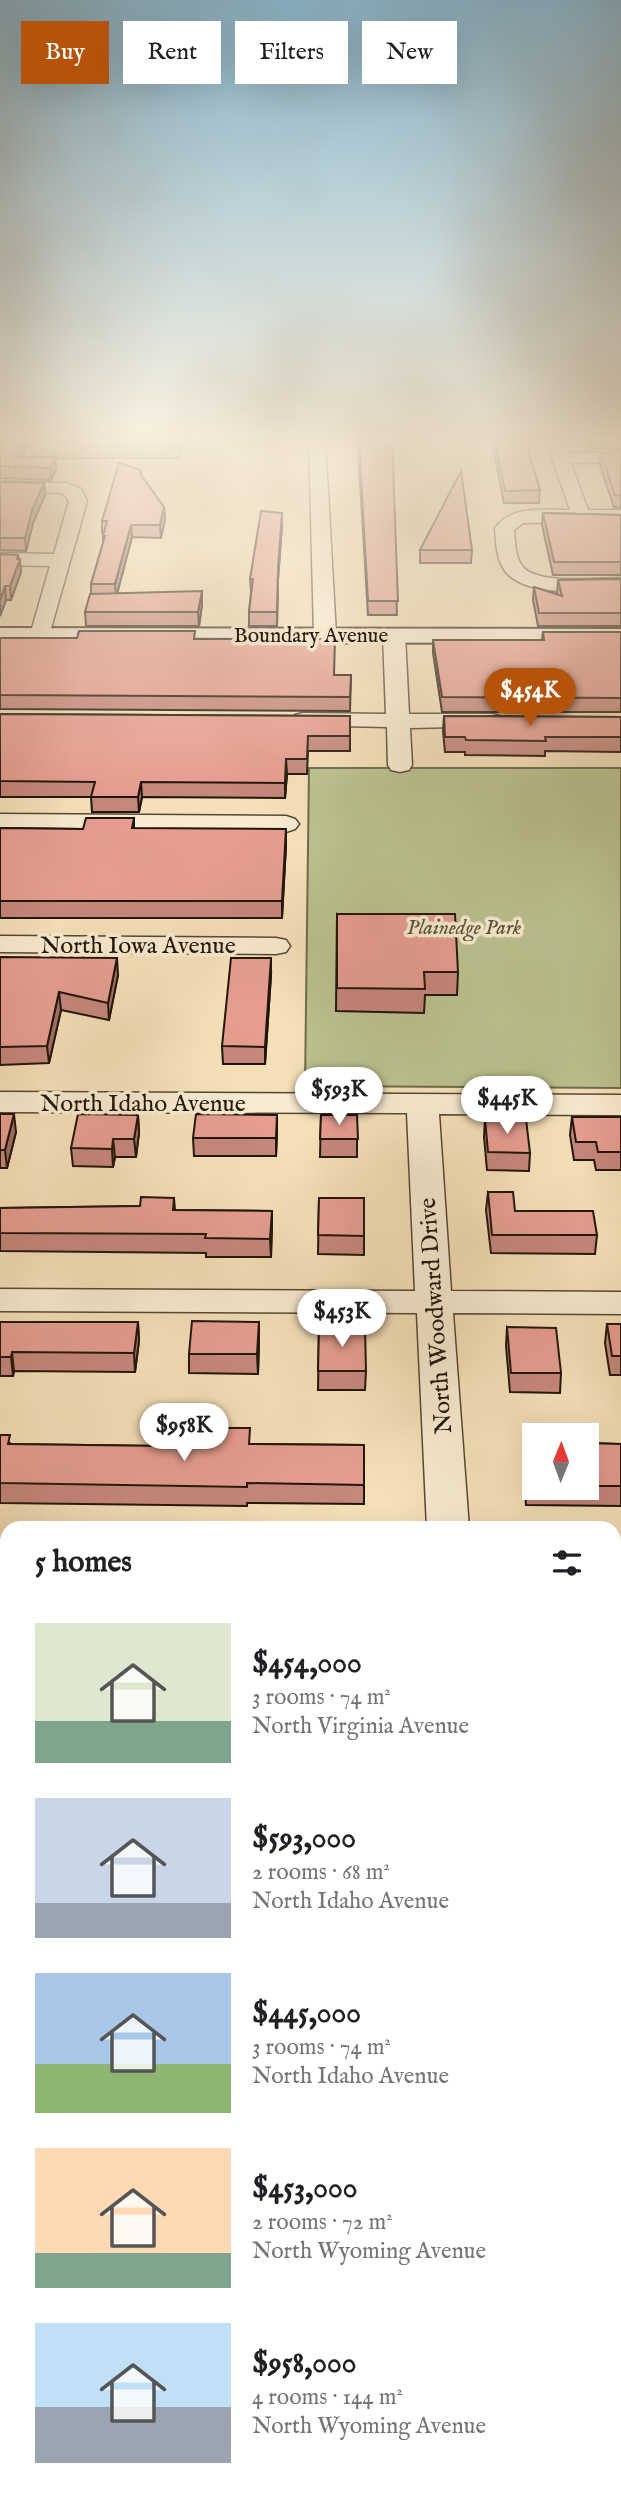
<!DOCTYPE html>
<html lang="en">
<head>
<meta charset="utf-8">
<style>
  :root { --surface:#fff; --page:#f6f6f6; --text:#202124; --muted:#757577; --accent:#b45309 }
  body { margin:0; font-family:"IM FELL English",serif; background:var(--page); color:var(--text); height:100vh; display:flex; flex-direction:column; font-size:26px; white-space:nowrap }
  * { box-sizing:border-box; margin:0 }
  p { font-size:23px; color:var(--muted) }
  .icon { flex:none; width:38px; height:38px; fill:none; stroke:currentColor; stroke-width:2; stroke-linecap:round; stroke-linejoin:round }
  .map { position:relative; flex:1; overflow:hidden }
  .details { position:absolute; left:0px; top:1521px; width:621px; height:975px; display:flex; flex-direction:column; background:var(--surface); border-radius:21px 21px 0 0; box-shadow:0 7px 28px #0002 }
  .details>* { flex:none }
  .top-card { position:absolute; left:21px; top:21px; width:579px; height:63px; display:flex; gap:14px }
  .needle { width:46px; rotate:1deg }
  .buttons { position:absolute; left:522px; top:1423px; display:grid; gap:14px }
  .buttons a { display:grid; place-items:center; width:77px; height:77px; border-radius:0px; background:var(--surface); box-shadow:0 7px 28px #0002; font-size:35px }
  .price { position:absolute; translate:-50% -60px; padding:0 16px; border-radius:24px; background:#fff; color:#222; font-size:23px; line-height:46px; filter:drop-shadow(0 2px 4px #0008) }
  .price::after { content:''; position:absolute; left:50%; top:42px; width:21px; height:16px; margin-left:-10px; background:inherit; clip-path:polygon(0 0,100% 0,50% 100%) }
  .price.on { background:var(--accent); color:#fff }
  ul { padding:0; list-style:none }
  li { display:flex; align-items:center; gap:21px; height:175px; padding:0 35px }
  li span { display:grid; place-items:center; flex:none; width:196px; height:140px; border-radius:0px; color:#555 }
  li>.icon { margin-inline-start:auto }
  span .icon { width:84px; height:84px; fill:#fffc; stroke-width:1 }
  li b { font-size:30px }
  h2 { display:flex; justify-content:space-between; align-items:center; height:84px; padding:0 35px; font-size:30px }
  .tag { padding:0 24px; border-radius:0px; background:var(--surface); box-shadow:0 7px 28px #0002; font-size:24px; line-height:63px }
  .tag.on { background:var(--accent); color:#fff }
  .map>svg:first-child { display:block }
</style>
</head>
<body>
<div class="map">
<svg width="621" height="2495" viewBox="0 0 621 2495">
  <rect width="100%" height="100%" fill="#f5e0b8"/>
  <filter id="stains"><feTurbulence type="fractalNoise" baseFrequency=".00286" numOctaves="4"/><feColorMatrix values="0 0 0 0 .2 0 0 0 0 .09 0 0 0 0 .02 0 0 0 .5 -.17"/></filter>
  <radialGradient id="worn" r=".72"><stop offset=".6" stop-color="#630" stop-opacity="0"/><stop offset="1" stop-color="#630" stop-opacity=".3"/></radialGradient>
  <!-- green -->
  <g fill="#bbc28f" stroke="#6e6c4d" stroke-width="2">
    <path d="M29,437H180L179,458H34Z"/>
    <path d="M309,768H621V1088L305,1086Z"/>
    <rect x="0" y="1977" width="7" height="80"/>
    <rect x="0" y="2250" width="7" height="157"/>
  </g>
  <!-- water -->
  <rect fill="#9cbdb1" stroke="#6b7a6f" stroke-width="2" x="0" y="2057" width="7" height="193"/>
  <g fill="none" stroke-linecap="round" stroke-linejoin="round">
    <!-- street casing -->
    <g stroke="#564836" stroke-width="3">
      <g id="street">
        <path d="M309,437H325L336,635L332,639H318L314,635Z"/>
        <path d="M545,437H561L567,453L621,452V462L571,463L588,510H621V522L523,523L514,530C515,541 515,558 523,567C539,585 598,578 621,578V590C590,591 518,599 502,566C496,555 496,540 495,528C512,505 544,510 570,510Z"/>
        <path d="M0,481L66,483L81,489L87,501L48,639H34L30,635L50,566L0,565V553L54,554L69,501L62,493L0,491Z"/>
        <path d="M394,629L401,631L405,635L409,714H492L500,716L504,721L500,726L410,728L412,765L409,770L400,772L391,770L388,765L387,727L295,725L291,720L295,715L303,713L386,714L383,635L387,631Z"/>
        <path d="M0,814L286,816L295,819L299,824L295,829L286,832L0,830Z"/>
        <path d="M0,936L276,938L286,940L290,946L286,952L276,954L0,952Z"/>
        <path d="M0,1092L621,1095V1115L439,1114L451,1291L621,1292V1314L453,1313L469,1528H427L417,1313L0,1311V1289L415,1291L407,1113L0,1112Z"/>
        <rect x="0" y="1554" width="7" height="30"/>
        <rect x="614" y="1559" width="7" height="30"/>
        <rect x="0" y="1912" width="7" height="44"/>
        <rect x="614" y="1916" width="7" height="44"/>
        <path d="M0,2453H7V2488H37L34,2495H0Z"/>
        <path d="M614,2458L621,2459V2495H391L389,2488H614Z"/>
      </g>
    </g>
    <!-- secondary casing -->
    <g stroke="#21160b" stroke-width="4">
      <path id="secondary" d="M0,628L621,629V643L0,642Z"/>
    </g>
    <!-- street -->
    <use href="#street" fill="#f8ebd1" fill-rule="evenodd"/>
    <!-- secondary -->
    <use href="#secondary" fill="#f8ebd1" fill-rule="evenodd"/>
  </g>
  <!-- wall -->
  <g fill="#c6877c" stroke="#21160b" stroke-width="2">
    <path d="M0,437H30L21,457H55L56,469L51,480L0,478Z"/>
    <path d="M249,437H276L275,447L249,444Z"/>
    <path d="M357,437H392L397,615H368L358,448Z"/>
    <path d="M491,437H524L540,490L539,503H504Z"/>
    <path d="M588,437H621V449L592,448Z"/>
    <path d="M621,452V508L614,507L600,465L601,453Z"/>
    <path d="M141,475L164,507L165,520L161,538L132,537L117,593L202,605L199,626H86L85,612L91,594V584L103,543V533H102V521Z"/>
    <path d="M0,482L44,483L45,495L33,523L26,551L0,550Z"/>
    <path d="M282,513V525L278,580L277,626H249V612L251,592L250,579Z"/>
    <path d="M543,513L621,515V575H553L542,525Z"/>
    <path d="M420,550H472L471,563H420Z"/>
    <path d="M0,554L19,559L21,572L11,600H6L0,616Z"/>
    <path d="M621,579V626H538L533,600L534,587L557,594L558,580Z"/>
    <path d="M543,632H621V712H442L433,653V640H542Z"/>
    <path d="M0,638L275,639L335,675H351L350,711L0,709Z"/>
    <path d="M0,714L350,716V751H308L307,774H287L285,798L142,797L139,812H92L91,797H0Z"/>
    <path d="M444,716L621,717V752L545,751V756L465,755V752H445L443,731Z"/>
    <path d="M134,818V829L286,845L282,918H0V828L83,829Z"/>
    <path d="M337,914L458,972L457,995H425L424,1013L336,1011Z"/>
    <path d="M0,957L118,975L109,1020L61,1010L49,1063L0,1065Z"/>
    <path d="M271,975L265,1064H223L222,1046Z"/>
    <path d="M0,1114L16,1132L7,1168H0Z"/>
    <path d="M138,1115L139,1133L136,1157H115L113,1167L73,1166L71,1148Z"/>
    <path d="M321,1115H357V1157H320Z"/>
    <path d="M572,1117H621V1170H596L594,1160H574L570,1135Z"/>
    <path d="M485,1119L530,1153L529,1171L487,1170L484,1137Z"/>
    <path d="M277,1133L276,1156H194L193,1138Z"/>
    <path d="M488,1192L515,1211L597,1235L595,1254L491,1253L486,1210Z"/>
    <path d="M174,1198L175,1210L272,1211L271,1257H206V1253L0,1251V1208L140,1206Z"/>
    <path d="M319,1198H364V1255L318,1254Z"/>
    <path d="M0,1322H138L139,1341L135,1372L14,1371L13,1376H0Z"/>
    <path d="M259,1322V1341L258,1374L189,1373V1354Z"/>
    <path d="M607,1324H621V1375H610L605,1343Z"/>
    <path d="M319,1326L366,1371L365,1390H318Z"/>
    <path d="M507,1327L561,1373L560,1393L510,1392L506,1346Z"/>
    <path d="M0,1435L11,1444L164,1446L250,1444L364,1445V1504L247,1503V1506L0,1503Z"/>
    <path d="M586,1443L621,1444V1506L526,1505L523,1464L524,1445H534V1488H586Z"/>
    <path d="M7,1603V1673H0V1617Z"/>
    <rect x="614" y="1607" width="7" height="69"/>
    <path d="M0,1752L7,1753V1845H0Z"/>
    <rect x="614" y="1780" width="7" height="69"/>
    <path d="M614,2005L621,2006V2111H614Z"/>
  </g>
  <!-- shaded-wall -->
  <g fill="#a16e65" stroke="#21160b" stroke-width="2">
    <path d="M24,437H30L15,469L14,457Z"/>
    <path d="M55,457L56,469L51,480L50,468Z"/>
    <path d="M44,483L45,495L33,523L26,551L25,538L32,510Z"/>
    <path d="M164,507L165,520L161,538L160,525Z"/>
    <path d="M282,513V525L278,580L277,626L278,567Z"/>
    <path d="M131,525L132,537L116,598L115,584Z"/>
    <path d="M18,555L19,563L20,559L21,572L11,600L10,586Z"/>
    <path d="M5,586L6,600L0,616V600Z"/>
    <path d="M202,591V605L199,626L198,612Z"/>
    <path d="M286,759L287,774L285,798V783Z"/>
    <path d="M141,782L142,797L139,812L138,797Z"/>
    <path d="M286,829V845L282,918V901Z"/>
    <path d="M117,958L118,975L109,1020L108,1003Z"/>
    <path d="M271,958V975L265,1064V1047Z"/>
    <path d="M59,992L61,1010L49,1063L47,1046Z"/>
    <path d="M14,1114L16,1132L7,1168L5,1150Z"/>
    <path d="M138,1115L139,1133L136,1157L134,1139Z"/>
    <path d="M277,1115V1133L276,1156V1138Z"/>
    <path d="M113,1139L115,1157L113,1167L112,1149Z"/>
    <path d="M272,1211V1229L271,1257L270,1239Z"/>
    <path d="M138,1322L139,1341L135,1372L134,1353Z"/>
    <path d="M259,1322V1341L258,1374L257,1354Z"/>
    <path d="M12,1352L14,1371L13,1376L11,1357Z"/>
  </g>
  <!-- building -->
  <g fill="#e69d90" stroke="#21160b" stroke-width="2">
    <path d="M0,437H24L14,457H55L50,468L0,466Z"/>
    <path d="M359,437H392L398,601H368Z"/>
    <path d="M494,437H524L540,490L505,491Z"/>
    <path d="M621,452V496L615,495L601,453Z"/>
    <path d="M119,463L141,470V475L164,507L160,525H131L115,584H91L105,536H103L107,521H102Z"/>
    <path d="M461,471L472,550H420Z"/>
    <path d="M0,482L44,483L32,510L25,538H0Z"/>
    <path d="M261,511L282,513L278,567L277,612H249L253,579H250Z"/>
    <path d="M543,513L621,515V562H554Z"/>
    <path d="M0,554L18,555L17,559H20L10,586H5L0,600Z"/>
    <path d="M621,579V613H539L534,587L562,596L558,580Z"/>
    <path d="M202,591L198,612H85L90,594Z"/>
    <path d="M79,631H195L194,639H246L247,631H275V639H335L334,675H351L350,697L0,695V638H77Z"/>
    <path d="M543,632H621V698L442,697L433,640H544Z"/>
    <path d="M0,714L350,716V736H308L307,759H286L285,783L141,782L138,797H91L95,782L0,781Z"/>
    <path d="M444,716L621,717V737H545L546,741L466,740L465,737H445Z"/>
    <path d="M86,818H134L132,828L286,829L282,901H0V828L83,829Z"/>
    <path d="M337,914H455L458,972H424L425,989L337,988Z"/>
    <path d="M0,957L117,958L108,1003L59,992L47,1046L0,1047Z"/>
    <path d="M231,958H271L265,1047L222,1046Z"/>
    <path d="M0,1114H14L5,1150H0Z"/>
    <path d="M78,1114L138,1115L134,1139H113L112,1149L71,1148Z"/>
    <path d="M196,1114L277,1115L276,1138H193Z"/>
    <path d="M321,1115H357L358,1139H320Z"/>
    <path d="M572,1117H621V1152H598L596,1142H576Z"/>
    <path d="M485,1119H526L530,1153L488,1152Z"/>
    <path d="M488,1192H513L515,1211H593L597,1235H492Z"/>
    <path d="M141,1197L174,1198L173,1210L272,1211L270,1239L205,1238L206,1234L0,1233V1208L140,1206Z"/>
    <path d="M319,1198H364V1236L318,1235Z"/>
    <path d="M192,1321L259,1322L257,1354H189Z"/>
    <path d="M0,1322H138L134,1353L12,1352L11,1357H0Z"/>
    <path d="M607,1324H621V1356H612Z"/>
    <path d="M319,1326L365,1327L366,1371H318Z"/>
    <path d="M507,1327L556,1328L561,1373H511Z"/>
    <path d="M216,1428H250L249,1444L364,1445V1485L247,1483V1487L0,1483V1435H10L8,1444L164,1446V1443H215Z"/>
    <path d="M586,1443L621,1444V1486H586Z"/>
    <path d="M524,1445H534V1485H528Z"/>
    <path d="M3,1603H7V1653H0V1617Z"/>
    <rect x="614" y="1607" width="7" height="49"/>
    <path d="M0,1752L7,1753V1825H0Z"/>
    <rect x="614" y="1780" width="7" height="49"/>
    <path d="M614,2005L621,2006V2091H614Z"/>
  </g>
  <!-- sky -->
  <linearGradient id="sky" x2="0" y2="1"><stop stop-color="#89b8d2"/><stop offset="0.56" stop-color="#faf1df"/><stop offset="1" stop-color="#faf1df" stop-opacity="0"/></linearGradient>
  <rect width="621" height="786" fill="url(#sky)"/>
  <g text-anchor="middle" stroke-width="7" stroke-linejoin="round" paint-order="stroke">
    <!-- far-street labels -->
    <g font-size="21" fill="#21160b" stroke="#f8ebd1">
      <text x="311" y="642">Boundary Avenue</text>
    </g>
    <!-- far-park labels -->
    <g font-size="21" font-style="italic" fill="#575239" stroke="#f8ebd1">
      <text x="464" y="934">Plainedge Park</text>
    </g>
    <!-- street labels -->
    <g font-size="24" fill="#21160b" stroke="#f8ebd1">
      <text x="138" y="953">North Iowa Avenue</text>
      <text x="143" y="1111">North Idaho Avenue</text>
      <text transform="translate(435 1316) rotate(-94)" y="8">North Woodward Drive</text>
    </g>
  </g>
  <rect width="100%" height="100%" filter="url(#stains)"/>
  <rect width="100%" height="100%" fill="url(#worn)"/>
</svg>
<div class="buttons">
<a><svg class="needle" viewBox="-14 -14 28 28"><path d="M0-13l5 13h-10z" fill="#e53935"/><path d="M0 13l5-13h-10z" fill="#757577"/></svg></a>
</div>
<b class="price on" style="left:530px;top:728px">$454K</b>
<b class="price" style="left:339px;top:1127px">$593K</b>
<b class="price" style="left:507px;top:1136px">$445K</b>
<b class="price" style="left:342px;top:1349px">$453K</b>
<b class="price" style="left:184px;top:1463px">$958K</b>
<div class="top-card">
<a class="tag on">Buy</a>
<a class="tag">Rent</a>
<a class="tag">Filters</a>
<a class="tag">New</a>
</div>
<section class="details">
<h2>5 homes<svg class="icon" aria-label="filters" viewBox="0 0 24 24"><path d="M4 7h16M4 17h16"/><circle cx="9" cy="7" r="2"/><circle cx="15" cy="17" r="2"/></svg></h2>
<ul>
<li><span style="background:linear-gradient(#dfe7d0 70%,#7fa58c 0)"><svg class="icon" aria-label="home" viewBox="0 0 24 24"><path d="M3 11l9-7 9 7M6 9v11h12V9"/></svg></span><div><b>$454,000</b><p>3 rooms · 74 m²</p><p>North Virginia Avenue</p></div></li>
<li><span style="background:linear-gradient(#c9d6e8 75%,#9aa5b1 0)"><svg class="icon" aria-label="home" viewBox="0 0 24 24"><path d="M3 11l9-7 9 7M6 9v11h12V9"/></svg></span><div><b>$593,000</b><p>2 rooms · 68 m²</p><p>North Idaho Avenue</p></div></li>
<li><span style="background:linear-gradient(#a9c7e8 65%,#8fb573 0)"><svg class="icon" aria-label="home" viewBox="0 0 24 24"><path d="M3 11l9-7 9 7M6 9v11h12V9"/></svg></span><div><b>$445,000</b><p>3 rooms · 74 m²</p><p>North Idaho Avenue</p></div></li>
<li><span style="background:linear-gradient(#ffd9b3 75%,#7fa58c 0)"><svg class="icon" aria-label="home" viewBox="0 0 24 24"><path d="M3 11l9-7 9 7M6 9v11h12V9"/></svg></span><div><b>$453,000</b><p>2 rooms · 72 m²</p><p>North Wyoming Avenue</p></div></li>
<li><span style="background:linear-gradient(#bfe0f5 60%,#9aa5b1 0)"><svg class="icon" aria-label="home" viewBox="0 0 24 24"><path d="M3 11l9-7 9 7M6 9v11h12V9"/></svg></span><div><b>$958,000</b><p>4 rooms · 144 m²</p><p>North Wyoming Avenue</p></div></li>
</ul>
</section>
</div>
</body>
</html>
